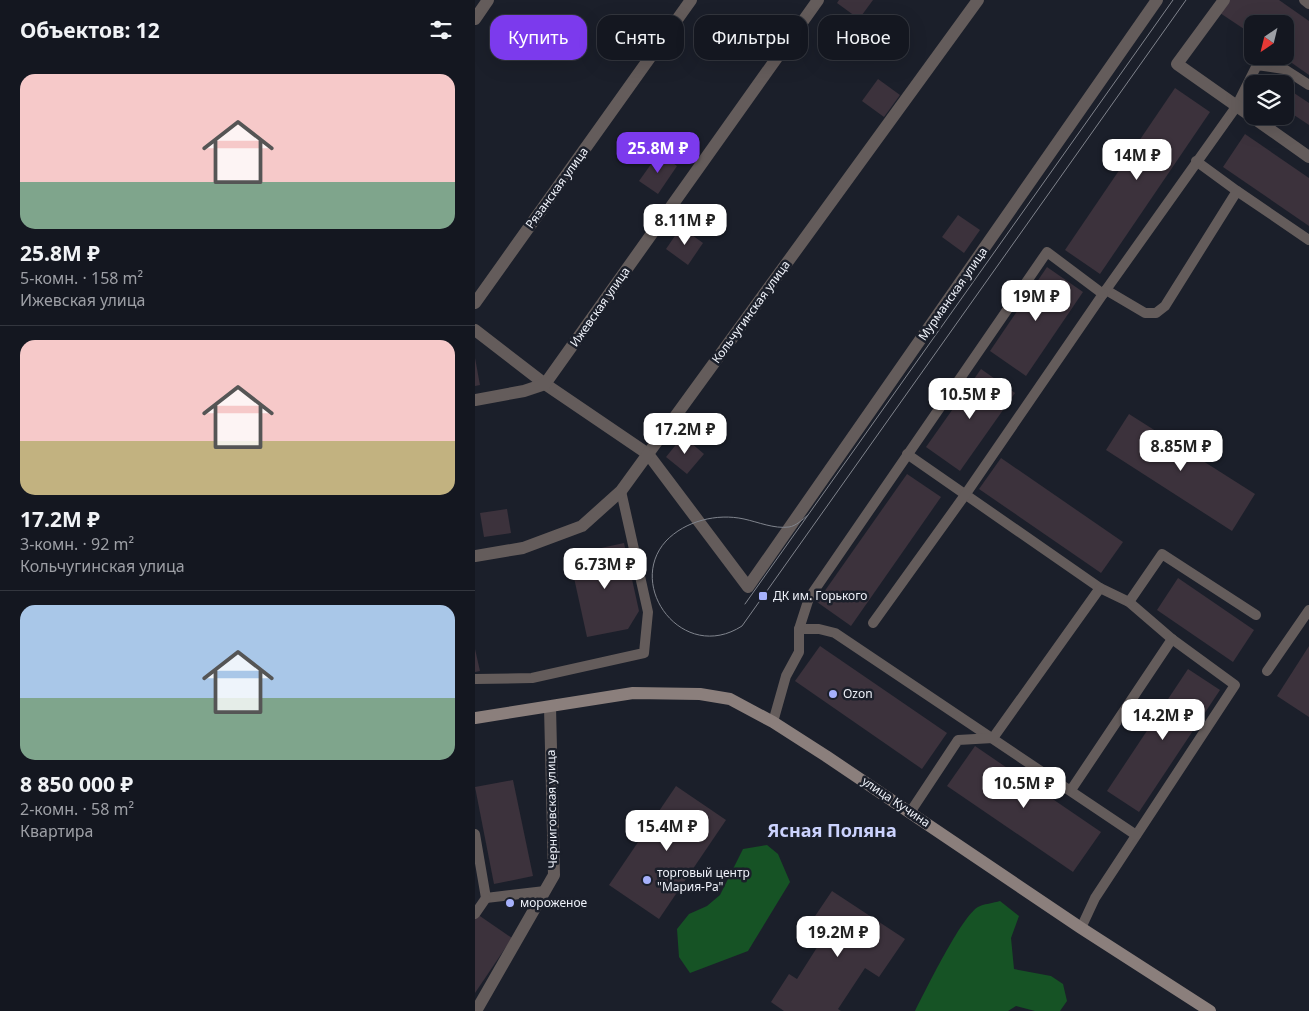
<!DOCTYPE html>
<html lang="ru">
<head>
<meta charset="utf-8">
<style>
  :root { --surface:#141720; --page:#21242d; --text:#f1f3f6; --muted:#9d9fa5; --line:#33363e; --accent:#7c3aed }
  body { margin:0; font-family:"Noto Sans",sans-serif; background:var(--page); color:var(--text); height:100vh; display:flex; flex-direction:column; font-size:19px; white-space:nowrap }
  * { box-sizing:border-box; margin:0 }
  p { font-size:16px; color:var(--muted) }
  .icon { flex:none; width:28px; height:28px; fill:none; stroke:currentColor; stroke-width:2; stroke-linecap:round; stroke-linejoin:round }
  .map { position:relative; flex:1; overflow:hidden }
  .panel { display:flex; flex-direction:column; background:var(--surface); width:475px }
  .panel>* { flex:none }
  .banner { position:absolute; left:15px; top:15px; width:475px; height:45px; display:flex; gap:10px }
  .needle { width:32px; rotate:215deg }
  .fabs { position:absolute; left:769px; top:15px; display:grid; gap:10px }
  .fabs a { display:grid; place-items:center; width:50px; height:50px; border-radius:10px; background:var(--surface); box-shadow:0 5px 20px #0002,0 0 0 1px var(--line); font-size:25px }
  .price { position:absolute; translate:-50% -42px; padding:0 11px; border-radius:10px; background:#fff; color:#222; font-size:16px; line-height:32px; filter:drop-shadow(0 1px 2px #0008) }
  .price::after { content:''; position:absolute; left:50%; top:30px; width:15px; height:11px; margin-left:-8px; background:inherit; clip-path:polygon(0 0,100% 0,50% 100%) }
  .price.current { background:var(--accent); color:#fff }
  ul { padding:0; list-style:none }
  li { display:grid; align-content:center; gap:10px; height:265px; padding:0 20px }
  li+li { border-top:1px solid var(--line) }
  li span { display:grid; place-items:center; height:155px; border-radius:15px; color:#555 }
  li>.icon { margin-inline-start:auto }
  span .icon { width:90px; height:90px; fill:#fffc; stroke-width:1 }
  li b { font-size:21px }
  h2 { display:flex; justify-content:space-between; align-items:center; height:60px; padding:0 20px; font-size:21px }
  .tag { padding:0 18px; border-radius:15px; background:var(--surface); box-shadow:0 5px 20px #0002,0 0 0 1px var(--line); font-size:18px; line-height:45px }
  .tag.current { background:var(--accent); color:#fff }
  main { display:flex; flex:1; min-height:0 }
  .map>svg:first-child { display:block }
</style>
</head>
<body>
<main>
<section class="panel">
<h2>Объектов: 12<svg class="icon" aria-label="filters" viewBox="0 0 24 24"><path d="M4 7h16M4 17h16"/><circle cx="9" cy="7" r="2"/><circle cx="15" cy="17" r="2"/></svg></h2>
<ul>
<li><span style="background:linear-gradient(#f6c9c9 70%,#7fa58c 0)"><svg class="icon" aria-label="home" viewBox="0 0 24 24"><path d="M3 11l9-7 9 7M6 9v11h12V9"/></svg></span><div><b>25.8M ₽</b><p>5-комн. · 158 m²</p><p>Ижевская улица</p></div></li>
<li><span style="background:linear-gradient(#f6c9c9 65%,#c2b280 0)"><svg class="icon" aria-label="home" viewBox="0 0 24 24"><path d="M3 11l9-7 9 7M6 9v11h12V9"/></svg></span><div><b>17.2M ₽</b><p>3-комн. · 92 m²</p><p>Кольчугинская улица</p></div></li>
<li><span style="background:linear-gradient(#a9c7e8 60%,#7fa58c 0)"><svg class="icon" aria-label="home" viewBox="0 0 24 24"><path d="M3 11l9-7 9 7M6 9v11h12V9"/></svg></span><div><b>8 850 000 ₽</b><p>2-комн. · 58 m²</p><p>Квартира</p></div></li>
</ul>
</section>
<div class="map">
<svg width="834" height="1011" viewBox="0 0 834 1011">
  <rect width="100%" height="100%" fill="#1b1f2a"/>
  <!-- forest -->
  <g fill="#165325">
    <path d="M292,845L303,854L315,882L273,951L215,973L204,957L202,929L214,914L232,906L245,895L268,849Z"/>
    <path d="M525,901L544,916L536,938L539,969L576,976L588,984L592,1001L585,1011H560L541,1006L533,1011H440C451,990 486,917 503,907C508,904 519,903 525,901Z"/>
  </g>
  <!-- building -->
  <g fill="#3c323c">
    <path d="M364,0H398L384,19L362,3Z"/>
    <path d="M754,0H804L834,21V75L807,56H810V24H778V35L745,13Z"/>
    <path d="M403,79L425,95L409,117L387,101Z"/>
    <path d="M810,87L834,103V125L810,109Z"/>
    <path d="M700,88L735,112L625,274L590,250Z"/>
    <path d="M770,134L834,178V226L748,167Z"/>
    <path d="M184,153L202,166L183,194L164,181Z"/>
    <path d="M483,215L505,230L489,253L467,237Z"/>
    <path d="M206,227L228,243L213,265L191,249Z"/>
    <path d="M572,267L608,292L551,376L515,351Z"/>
    <path d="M0,358L5,385L0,386Z"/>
    <path d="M506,369L540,393L485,471L451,447Z"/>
    <path d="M654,414L780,494L757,531L631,450Z"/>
    <path d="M208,436L229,454L212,474L191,457Z"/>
    <path d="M526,458L648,542L626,573L504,489Z"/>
    <path d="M432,474L466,497L376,626L342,602Z"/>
    <path d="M32,509L36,533L9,537L5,513Z"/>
    <path d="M149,543L164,611L153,629L112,637L94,555Z"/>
    <path d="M703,578L779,630L758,662L682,610Z"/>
    <path d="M345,646L472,733L447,769L320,681Z"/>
    <path d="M834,646V717L802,696Z"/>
    <path d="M0,649L5,671L0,672Z"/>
    <path d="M713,669L745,690L664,812L632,791Z"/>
    <path d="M500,746L626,832L598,872L472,786Z"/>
    <path d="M38,780L58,876L19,884L0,787Z"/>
    <path d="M201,786L251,820L184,919L134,885Z"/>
    <path d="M357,891L430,939L404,977L390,968L363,1009L366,1011H309L296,1002L314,974L322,979L348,938L332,928Z"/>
    <path d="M2,914L37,938L0,993V916Z"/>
  </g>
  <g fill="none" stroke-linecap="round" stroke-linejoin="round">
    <!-- service -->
    <g stroke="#645c5b" stroke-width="10">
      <path d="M829,0L834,4"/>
      <path d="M721,161L762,191"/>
      <path d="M631,290L670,313H681L690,306L762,191L834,240"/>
      <path d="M432,454L625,588L654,602L697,639L760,685L620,898L606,928"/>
      <path d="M654,602L687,554L781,615"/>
      <path d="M398,623L490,495L628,294L761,107L782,65L809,69L834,85"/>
      <path d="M324,629H344L360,633L661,835"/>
      <path d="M792,671L834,610"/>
      <path d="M0,679L57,678L169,653L173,612L146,491"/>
      <path d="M298,722L311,676L324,652V629L334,598L572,252L628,294"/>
      <path d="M596,790L697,639"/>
      <path d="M436,811L483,740L518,738L625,588"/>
      <path d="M0,834L11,898L70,891"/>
      <path d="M0,914L11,898"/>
    </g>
    <!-- minor -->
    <g stroke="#645c5b" stroke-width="12">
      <path d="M749,0L702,64L834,157"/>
      <path d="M0,19L13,0"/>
      <path d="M0,303L216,0"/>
      <path d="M0,330L70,384L173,454L273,587L682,0"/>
      <path d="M0,400L49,391L70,384L343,0"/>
      <path d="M0,556L48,548L107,526L146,491L503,0"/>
      <path d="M1,1011L79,875L75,707"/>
    </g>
    <!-- secondary -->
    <path stroke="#8b7f7c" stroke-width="12" d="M0,718L158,693L225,694L255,699L298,722L351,756L606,928L735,1011"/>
    <!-- tram -->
    <g stroke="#80848d" stroke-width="1">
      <path d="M333,515C327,520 321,526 314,527C299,529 283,522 269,519C242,513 210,521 191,541C150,586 208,664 267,626L711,0"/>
      <path d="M270,604L698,0"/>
    </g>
  </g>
  <!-- markers -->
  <g fill="#a6b1fc" stroke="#1b1f2a" stroke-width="2">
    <rect x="283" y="591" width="10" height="10" rx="2.5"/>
    <circle cx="358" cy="694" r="5"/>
    <circle cx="172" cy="880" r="5"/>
    <circle cx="35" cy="903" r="5"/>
  </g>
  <g text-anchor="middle" stroke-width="5" stroke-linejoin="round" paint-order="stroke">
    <!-- street labels -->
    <g font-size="12" fill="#eef1f9" stroke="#1b1f2a">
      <text transform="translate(82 188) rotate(-54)" y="4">Рязанская улица</text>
      <text transform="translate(478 294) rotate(-55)" y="4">Мурманская улица</text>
      <text transform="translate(125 307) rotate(-55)" y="4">Ижевская улица</text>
      <text transform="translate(276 312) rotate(-54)" y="4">Кольчугинская улица</text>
      <text transform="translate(421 802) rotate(34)" y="4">улица Кучина</text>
      <text transform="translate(77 809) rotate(-91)" y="4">Черниговская улица</text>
    </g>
    <!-- poi labels -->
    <g font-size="12" fill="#eef1f9" stroke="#1b1f2a" text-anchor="start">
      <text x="298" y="600">ДК им. Горького</text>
      <text x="368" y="698">Ozon</text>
      <text x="182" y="877">торговый центр<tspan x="182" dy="14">"Мария-Ра"</tspan></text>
      <text x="45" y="907">мороженое</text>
    </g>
    <!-- district labels -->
    <g font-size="18" font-weight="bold" fill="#cbd2fd" stroke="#1b1f2a">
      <text x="357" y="837">Ясная Поляна</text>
    </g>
  </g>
</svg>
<div class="fabs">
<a><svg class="needle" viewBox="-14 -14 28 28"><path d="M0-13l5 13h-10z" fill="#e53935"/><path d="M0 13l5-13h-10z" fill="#9d9fa5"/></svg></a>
<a><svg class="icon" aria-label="layers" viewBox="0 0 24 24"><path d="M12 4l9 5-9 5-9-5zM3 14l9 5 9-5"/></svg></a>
</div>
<b class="price current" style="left:183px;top:174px">25.8M ₽</b>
<b class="price" style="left:662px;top:181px">14M ₽</b>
<b class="price" style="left:210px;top:246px">8.11M ₽</b>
<b class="price" style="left:561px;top:322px">19M ₽</b>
<b class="price" style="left:495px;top:420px">10.5M ₽</b>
<b class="price" style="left:210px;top:455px">17.2M ₽</b>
<b class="price" style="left:706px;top:472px">8.85M ₽</b>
<b class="price" style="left:130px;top:590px">6.73M ₽</b>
<b class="price" style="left:688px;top:741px">14.2M ₽</b>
<b class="price" style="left:549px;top:809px">10.5M ₽</b>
<b class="price" style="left:192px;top:852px">15.4M ₽</b>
<b class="price" style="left:363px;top:958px">19.2M ₽</b>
<div class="banner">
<a class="tag current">Купить</a>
<a class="tag">Снять</a>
<a class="tag">Фильтры</a>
<a class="tag">Новое</a>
</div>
</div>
</main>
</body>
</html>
